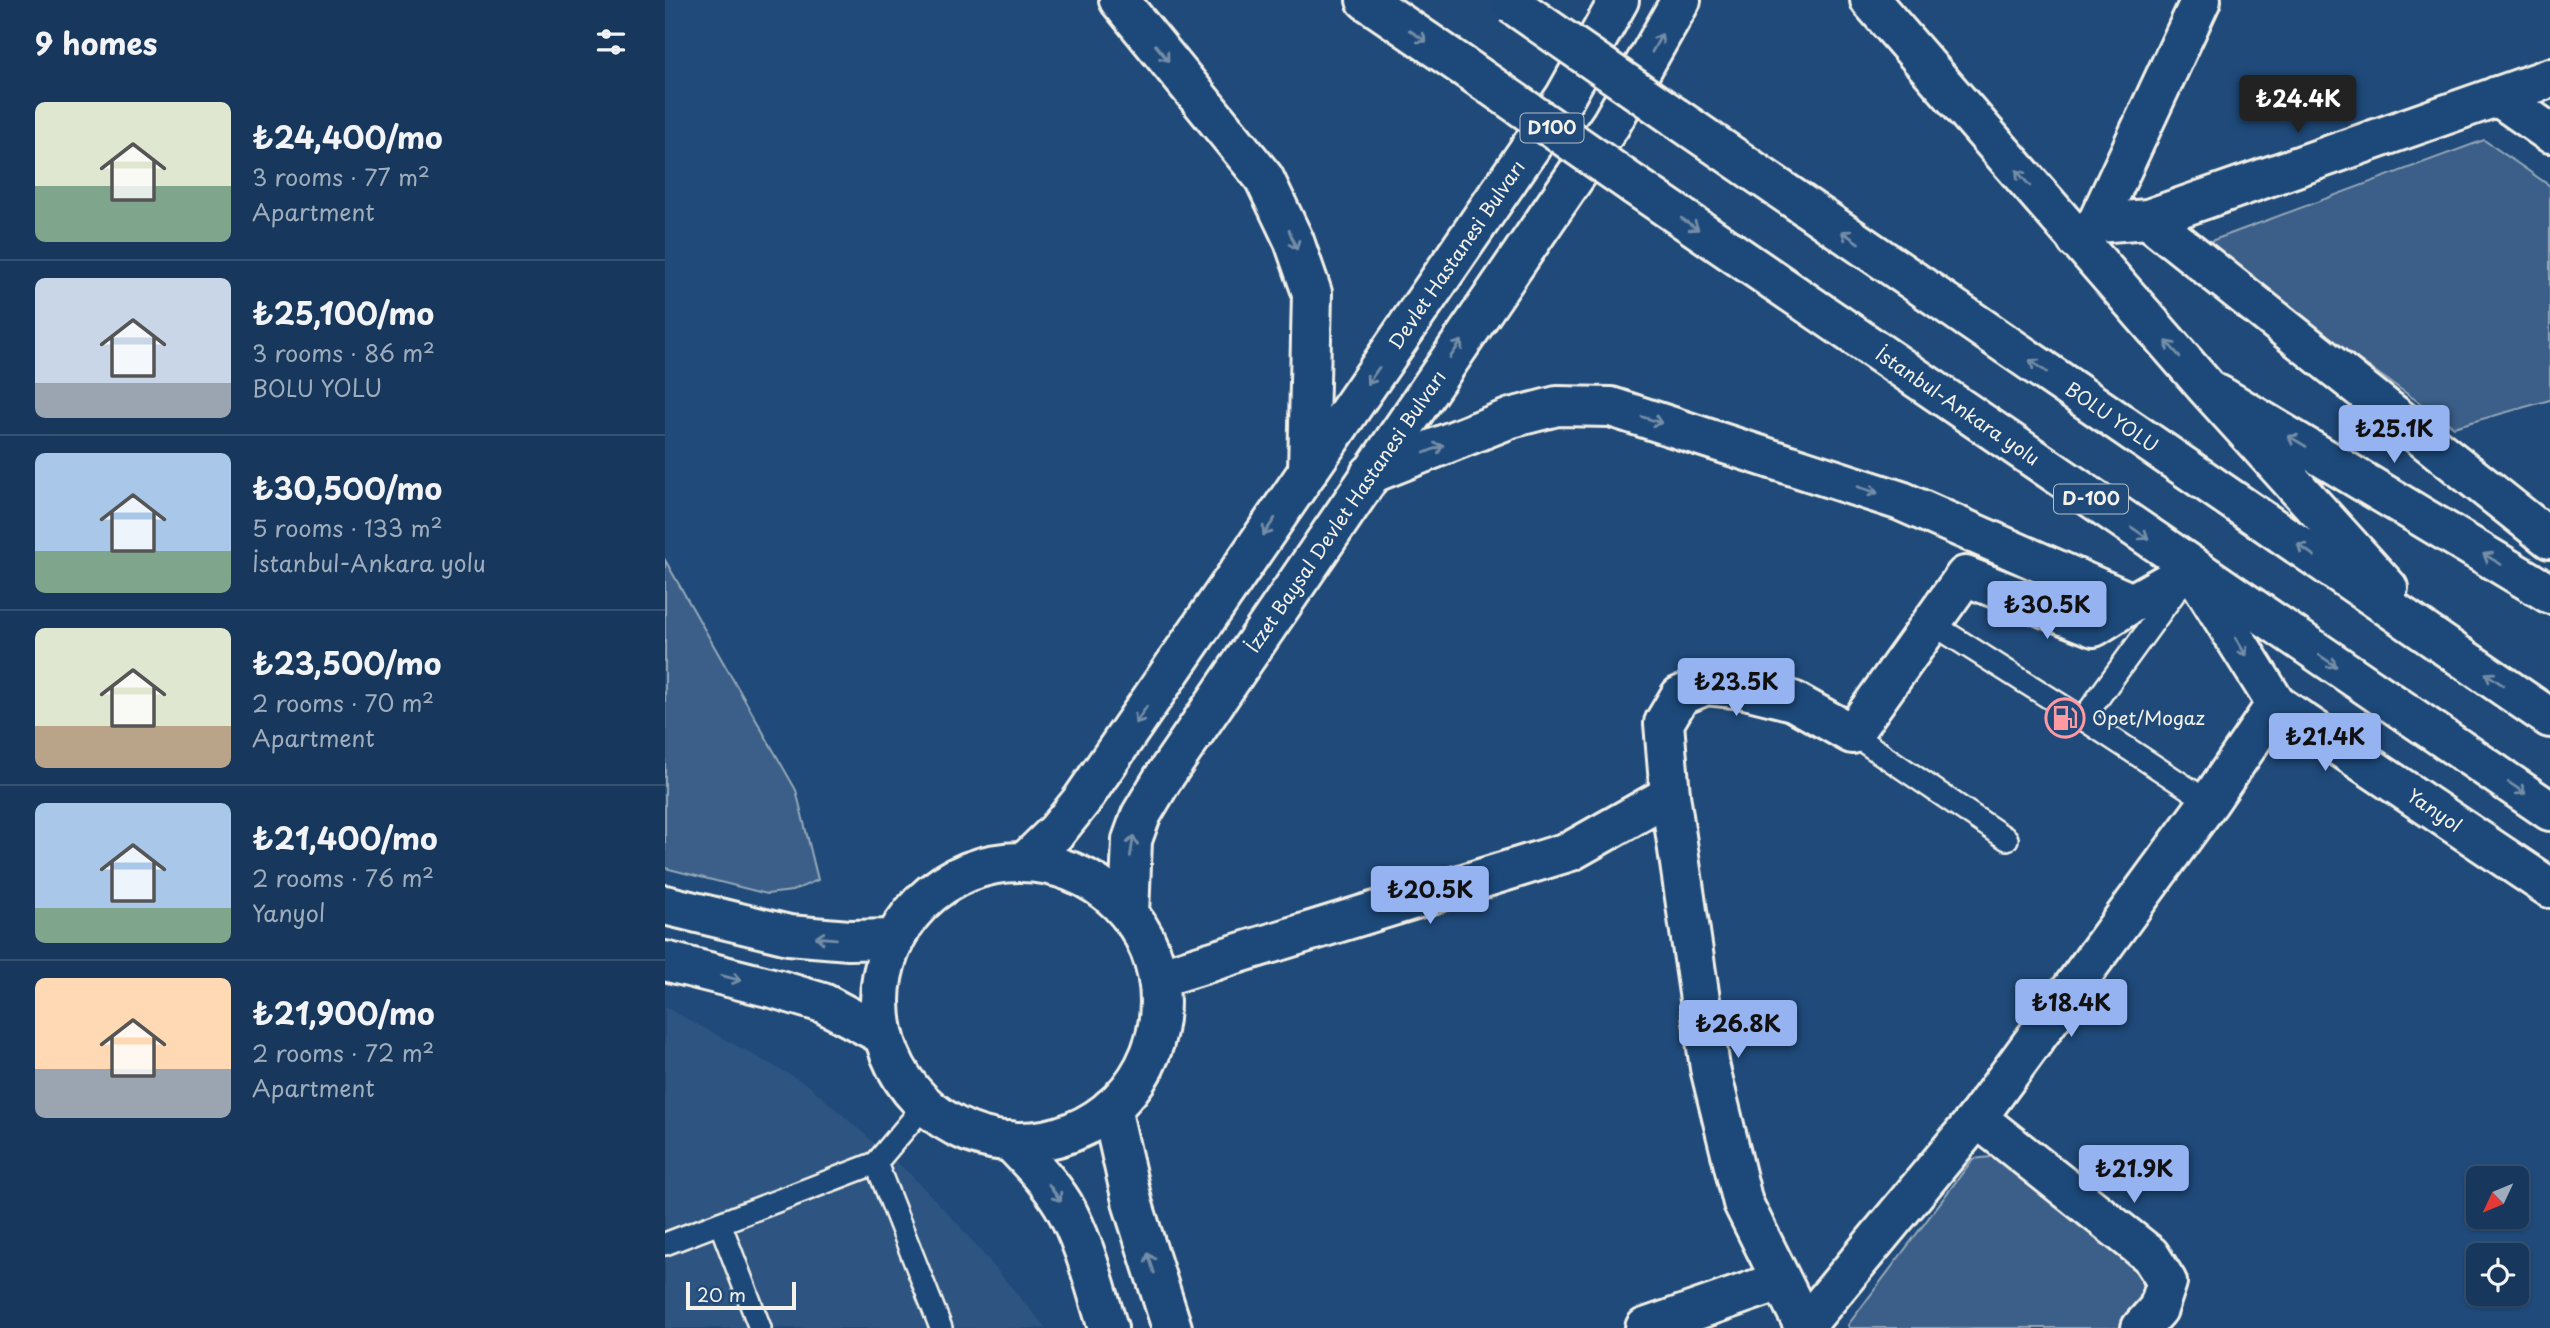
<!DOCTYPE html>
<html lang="en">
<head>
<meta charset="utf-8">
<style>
  :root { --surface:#17385c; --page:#203f62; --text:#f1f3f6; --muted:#9eacbb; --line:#365272; --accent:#95b2f1 }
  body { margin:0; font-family:"Playpen Sans",sans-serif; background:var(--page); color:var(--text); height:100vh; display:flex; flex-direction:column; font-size:26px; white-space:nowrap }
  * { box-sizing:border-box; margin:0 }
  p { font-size:23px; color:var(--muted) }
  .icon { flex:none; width:38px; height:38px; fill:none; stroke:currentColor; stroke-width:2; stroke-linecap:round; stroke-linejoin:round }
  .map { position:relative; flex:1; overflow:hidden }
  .details { display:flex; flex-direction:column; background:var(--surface); width:665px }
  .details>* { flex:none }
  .needle { width:46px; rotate:226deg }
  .tools { position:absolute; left:1801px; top:1166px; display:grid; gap:14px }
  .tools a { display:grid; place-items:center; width:63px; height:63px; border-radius:10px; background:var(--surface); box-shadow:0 2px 5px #0004,0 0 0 2px var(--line); font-size:35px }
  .scale { position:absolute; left:21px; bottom:18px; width:110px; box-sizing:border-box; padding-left:7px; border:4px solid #f4f1e8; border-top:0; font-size:19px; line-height:24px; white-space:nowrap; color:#f4f1e8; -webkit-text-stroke:5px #1f4a7a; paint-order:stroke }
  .price { position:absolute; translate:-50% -60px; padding:0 16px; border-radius:7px; background:var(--accent); color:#111; font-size:23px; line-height:46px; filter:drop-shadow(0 2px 4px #0008) }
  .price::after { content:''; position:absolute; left:50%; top:42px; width:21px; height:16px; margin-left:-10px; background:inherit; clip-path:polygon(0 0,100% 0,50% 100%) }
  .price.current { background:#222; color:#fff }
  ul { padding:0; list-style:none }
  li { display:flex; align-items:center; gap:21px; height:175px; padding:0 35px }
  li+li { border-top:2px solid var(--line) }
  li span { display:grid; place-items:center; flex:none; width:196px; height:140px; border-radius:10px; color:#555 }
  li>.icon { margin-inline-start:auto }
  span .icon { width:84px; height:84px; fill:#fffc; stroke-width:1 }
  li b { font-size:30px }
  h2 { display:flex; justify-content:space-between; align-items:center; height:84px; padding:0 35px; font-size:30px }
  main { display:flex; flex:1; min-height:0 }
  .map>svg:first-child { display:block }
</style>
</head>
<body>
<main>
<section class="details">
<h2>9 homes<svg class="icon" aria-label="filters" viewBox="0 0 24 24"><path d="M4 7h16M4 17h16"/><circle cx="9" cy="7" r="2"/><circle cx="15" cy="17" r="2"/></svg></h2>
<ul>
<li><span style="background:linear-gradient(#dfe7d0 60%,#7fa58c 0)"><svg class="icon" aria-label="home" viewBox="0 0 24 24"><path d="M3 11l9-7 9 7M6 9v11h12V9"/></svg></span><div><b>₺24,400/mo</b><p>3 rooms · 77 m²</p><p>Apartment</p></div></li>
<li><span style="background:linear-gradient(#c9d6e8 75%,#9aa5b1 0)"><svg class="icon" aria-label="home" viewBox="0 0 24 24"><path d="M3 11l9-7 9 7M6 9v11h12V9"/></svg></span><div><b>₺25,100/mo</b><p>3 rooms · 86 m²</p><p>BOLU YOLU</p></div></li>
<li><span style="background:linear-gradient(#a9c7e8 70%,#7fa58c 0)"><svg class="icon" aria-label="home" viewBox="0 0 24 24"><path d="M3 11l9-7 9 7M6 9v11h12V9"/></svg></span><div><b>₺30,500/mo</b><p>5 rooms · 133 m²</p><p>İstanbul-Ankara yolu</p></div></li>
<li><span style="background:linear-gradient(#dfe7d0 70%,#b9a48a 0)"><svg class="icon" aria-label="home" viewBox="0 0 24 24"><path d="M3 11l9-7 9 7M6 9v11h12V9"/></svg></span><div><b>₺23,500/mo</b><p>2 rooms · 70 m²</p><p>Apartment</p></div></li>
<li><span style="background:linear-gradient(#a9c7e8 75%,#7fa58c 0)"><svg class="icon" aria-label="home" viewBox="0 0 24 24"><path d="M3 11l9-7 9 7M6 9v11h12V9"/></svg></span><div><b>₺21,400/mo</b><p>2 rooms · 76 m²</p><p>Yanyol</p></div></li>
<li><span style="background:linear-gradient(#ffd9b3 65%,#9aa5b1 0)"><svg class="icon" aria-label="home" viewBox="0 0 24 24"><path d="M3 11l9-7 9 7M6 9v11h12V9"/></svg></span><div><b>₺21,900/mo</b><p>2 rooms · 72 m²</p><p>Apartment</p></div></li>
</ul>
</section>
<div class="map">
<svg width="1885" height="1328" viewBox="0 0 1885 1328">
  <rect width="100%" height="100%" fill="#1f4a7a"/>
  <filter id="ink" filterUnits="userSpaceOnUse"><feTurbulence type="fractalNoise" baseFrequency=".0143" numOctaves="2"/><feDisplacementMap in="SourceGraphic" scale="14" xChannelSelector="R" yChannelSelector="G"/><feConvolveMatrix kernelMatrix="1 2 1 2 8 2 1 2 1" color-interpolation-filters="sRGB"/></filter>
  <g filter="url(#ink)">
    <!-- built -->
    <path fill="#2d5581" d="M0,1007L142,1084L246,1175L292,1223L381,1328H0Z"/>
    <!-- green -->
    <g fill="#3a5f88" stroke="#97a8b8" stroke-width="2">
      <path d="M1819,140L1885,186V400L1789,427L1547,256L1546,241Z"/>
      <path d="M0,560L131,790L153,880L127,891L102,894L0,868Z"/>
      <path d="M1335,1156L1474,1269C1483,1302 1478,1304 1456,1328H1184L1183,1325L1308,1159Z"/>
    </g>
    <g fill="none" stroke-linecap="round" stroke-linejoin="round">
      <!-- lane casing -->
      <g stroke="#f4f1e8" stroke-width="26">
        <g id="lane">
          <path d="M1266,623L1418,719L1516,584"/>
          <path d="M1418,719L1544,802"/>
          <path d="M1187,734L1342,839"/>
          <path d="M211,1163L276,1328"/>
          <path d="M55,1223L95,1328"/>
          <path d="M0,1244L211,1163L260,1105"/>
        </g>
      </g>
      <!-- street casing -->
      <g stroke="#f4f1e8" stroke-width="44">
        <g id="street">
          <path d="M1832,96L1885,133"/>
          <path d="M1483,219L1885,539"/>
          <path d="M1432,223L1536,0"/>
          <path d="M1412,240L1432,223L1483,219L1885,78"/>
          <path d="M1554,395L1885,594"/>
          <path id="s1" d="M1527,569L1611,704L1885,888"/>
          <path d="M493,978L906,851L1005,795"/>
          <path d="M1312,1118L1485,1255L1502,1282L1493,1309L1476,1328"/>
          <path d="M1139,1327L1312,1118L1544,802L1611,704"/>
          <path d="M980,1328L1115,1281"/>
          <path d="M1140,1328L1078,1203L1045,1068L1005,795L999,723L1015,696L1041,685L1080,689L1128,701L1187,734L1300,576L1429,627L1467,603"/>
        </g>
      </g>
      <!-- primary casing -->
      <g stroke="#f4f1e8" stroke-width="44">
        <g id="primary">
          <path id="s2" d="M360,862L392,831L417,800L900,97L954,0"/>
          <circle cx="355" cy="1002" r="140"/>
          <path d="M0,905L124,935L184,940L229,939"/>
          <path id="s3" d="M464,914L467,840L476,815L497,780L946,124L1016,0"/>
          <path d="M0,961L111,989L158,1003L218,1035"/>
          <path d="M446,1108L468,1205L507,1328"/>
          <path d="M345,1141C364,1161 384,1181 398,1204C420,1242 430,1287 443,1328"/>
        </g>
      </g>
      <!-- highway casing -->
      <g stroke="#f4f1e8" stroke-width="44">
        <g id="highway">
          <path d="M454,0L599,178L629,241L647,293L643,471"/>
          <path d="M701,0L805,71"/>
          <path d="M1205,0L1541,387L1723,588"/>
          <path id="s4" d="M1010,117L1885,718"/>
          <path id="s5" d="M969,185L1885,811"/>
          <path d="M705,474L846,418L892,406L946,407L1236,501L1467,603L1527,569"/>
        </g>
      </g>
      <!-- lane -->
      <use href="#lane" stroke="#1f4a7a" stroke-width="21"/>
      <!-- street -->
      <use href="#street" stroke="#1f4a7a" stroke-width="38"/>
      <!-- primary -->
      <use href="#primary" stroke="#1f4a7a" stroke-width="38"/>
      <!-- highway -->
      <use href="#highway" stroke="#1f4a7a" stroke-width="38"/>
      <!-- highway-bridge casing -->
      <g stroke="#f4f1e8" stroke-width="44" stroke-linecap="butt">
        <g id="highway-bridge">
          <path d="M847,4L1010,117"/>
          <path d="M805,71L969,185"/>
        </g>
      </g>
      <!-- highway-bridge -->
      <use href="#highway-bridge" stroke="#1f4a7a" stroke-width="38"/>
    </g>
    <!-- one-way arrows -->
    <defs><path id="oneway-shaft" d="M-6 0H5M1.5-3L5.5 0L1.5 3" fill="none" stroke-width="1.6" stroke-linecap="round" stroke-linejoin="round" transform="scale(1.75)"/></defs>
    <g stroke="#748da6">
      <use href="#oneway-shaft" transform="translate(753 36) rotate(34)"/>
      <use href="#oneway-shaft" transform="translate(992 43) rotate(-61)"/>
      <use href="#oneway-shaft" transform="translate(497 53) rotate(51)"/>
      <use href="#oneway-shaft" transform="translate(1358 178) rotate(-131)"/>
      <use href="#oneway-shaft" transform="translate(1025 224) rotate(34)"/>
      <use href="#oneway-shaft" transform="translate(1185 237) rotate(-145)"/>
      <use href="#oneway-shaft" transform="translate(628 240) rotate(68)"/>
      <use href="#oneway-shaft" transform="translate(791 349) rotate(-55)"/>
      <use href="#oneway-shaft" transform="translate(1508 349) rotate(-131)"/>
      <use href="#oneway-shaft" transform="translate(1373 366) rotate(-145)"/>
      <use href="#oneway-shaft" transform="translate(708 376) rotate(125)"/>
      <use href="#oneway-shaft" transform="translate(987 420) rotate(18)"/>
      <use href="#oneway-shaft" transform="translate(1632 441) rotate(-149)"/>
      <use href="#oneway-shaft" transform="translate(769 449) rotate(-22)"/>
      <use href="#oneway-shaft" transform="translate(1203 490) rotate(18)"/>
      <use href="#oneway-shaft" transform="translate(604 527) rotate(124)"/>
      <use href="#oneway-shaft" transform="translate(1475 533) rotate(34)"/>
      <use href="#oneway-shaft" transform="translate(1641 550) rotate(-145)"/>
      <use href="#oneway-shaft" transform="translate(1827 559) rotate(-149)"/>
      <use href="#oneway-shaft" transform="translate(1576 647) rotate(58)"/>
      <use href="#oneway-shaft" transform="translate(1663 661) rotate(34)"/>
      <use href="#oneway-shaft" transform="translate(1829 679) rotate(-146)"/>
      <use href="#oneway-shaft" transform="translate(476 715) rotate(124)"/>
      <use href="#oneway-shaft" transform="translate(1852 788) rotate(34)"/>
      <use href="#oneway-shaft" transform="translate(467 846) rotate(-81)"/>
      <use href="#oneway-shaft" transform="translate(161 938) rotate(-175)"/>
      <use href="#oneway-shaft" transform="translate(66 978) rotate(14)"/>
      <use href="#oneway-shaft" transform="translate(390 1193) rotate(54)"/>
      <use href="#oneway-shaft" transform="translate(486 1263) rotate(-108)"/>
    </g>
  </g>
  <!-- icons -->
  <defs>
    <g id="fuel-ring" transform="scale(2.0125)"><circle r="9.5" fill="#1f4a7a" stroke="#ff9aa2" stroke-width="1.5"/><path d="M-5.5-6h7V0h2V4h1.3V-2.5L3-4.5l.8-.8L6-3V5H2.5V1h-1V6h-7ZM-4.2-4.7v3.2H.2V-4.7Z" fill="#ff9aa2"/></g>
  </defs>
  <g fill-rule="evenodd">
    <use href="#fuel-ring" x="1400" y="718"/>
  </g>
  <g text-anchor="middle" stroke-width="5" stroke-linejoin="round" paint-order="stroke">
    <!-- shield labels -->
    <g fill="#1f4a7a" stroke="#b4bfc7" stroke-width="2">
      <rect x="855.5" y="113.5" width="63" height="29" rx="5"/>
      <rect x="1389" y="484.5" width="74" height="29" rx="5"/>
    </g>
    <g font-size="18" font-weight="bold" fill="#f4f1e8">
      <text x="887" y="134">D100</text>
      <text x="1426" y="505">D-100</text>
    </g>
    <!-- street labels -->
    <g font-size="19" fill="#f4f1e8" stroke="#1f4a7a">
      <text dy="7" stroke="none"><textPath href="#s2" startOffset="746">Devlet Hastanesi Bulvarı</textPath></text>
      <text dy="7" stroke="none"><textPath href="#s5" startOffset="392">İstanbul-Ankara yolu</textPath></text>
      <text dy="7" stroke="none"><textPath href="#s4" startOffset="530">BOLU YOLU</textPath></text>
      <text dy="7" stroke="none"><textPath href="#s3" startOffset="467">İzzet Baysal Devlet Hastanesi Bulvarı</textPath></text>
      <text dy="7" stroke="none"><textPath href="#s1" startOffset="350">Yanyol</textPath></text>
    </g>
    <!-- poi labels -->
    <g font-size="19" fill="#f4f1e8" stroke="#1f4a7a" text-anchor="start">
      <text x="1427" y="725">Opet/Mogaz</text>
    </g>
  </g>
</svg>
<div class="tools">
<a><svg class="needle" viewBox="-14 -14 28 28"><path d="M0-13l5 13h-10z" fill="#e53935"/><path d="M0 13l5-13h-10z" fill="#9eacbb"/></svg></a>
<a><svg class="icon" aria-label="locate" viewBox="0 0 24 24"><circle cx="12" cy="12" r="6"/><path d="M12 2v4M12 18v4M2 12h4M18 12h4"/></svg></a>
</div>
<div class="scale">20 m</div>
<b class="price current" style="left:1633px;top:135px">₺24.4K</b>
<b class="price" style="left:1729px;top:465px">₺25.1K</b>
<b class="price" style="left:1382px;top:641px">₺30.5K</b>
<b class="price" style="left:1071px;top:718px">₺23.5K</b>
<b class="price" style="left:1660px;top:773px">₺21.4K</b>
<b class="price" style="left:765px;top:926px">₺20.5K</b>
<b class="price" style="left:1406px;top:1039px">₺18.4K</b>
<b class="price" style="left:1073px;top:1060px">₺26.8K</b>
<b class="price" style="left:1469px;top:1205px">₺21.9K</b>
</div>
</main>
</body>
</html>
